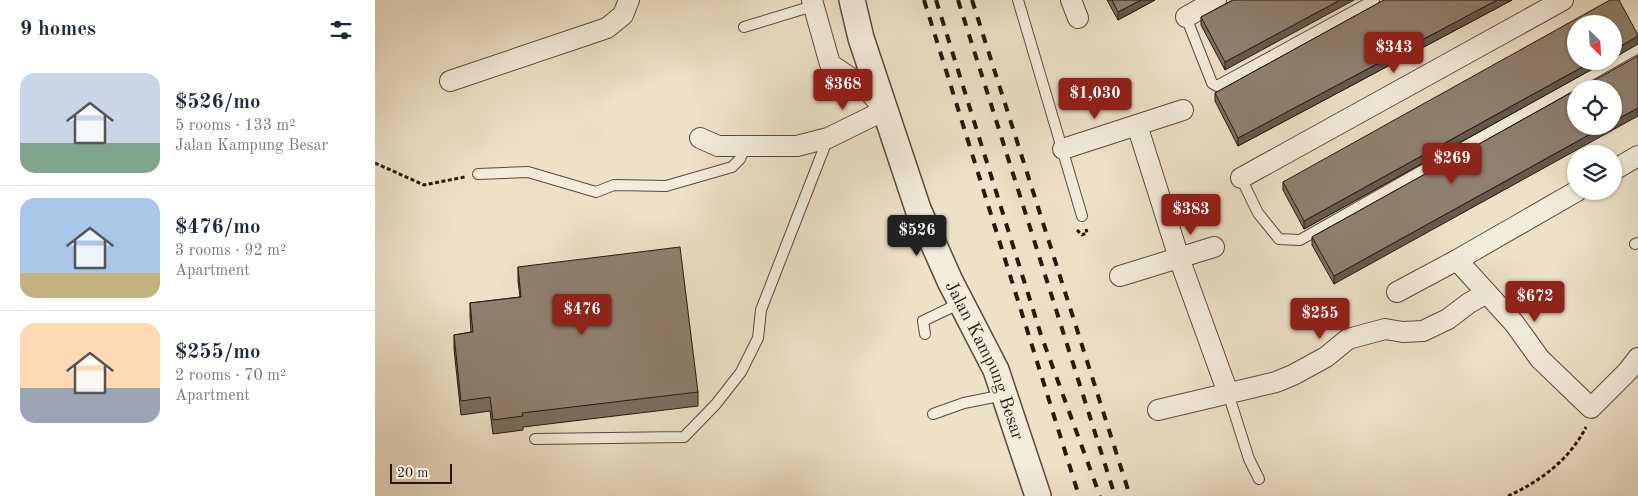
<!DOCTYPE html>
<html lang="en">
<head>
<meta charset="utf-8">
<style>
  :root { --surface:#fff; --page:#f6f6f7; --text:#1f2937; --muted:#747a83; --line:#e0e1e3; --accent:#8f2418 }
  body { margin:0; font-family:"Old Standard TT",serif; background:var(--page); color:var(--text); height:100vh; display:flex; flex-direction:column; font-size:19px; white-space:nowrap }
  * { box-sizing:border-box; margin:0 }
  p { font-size:16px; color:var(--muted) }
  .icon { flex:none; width:28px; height:28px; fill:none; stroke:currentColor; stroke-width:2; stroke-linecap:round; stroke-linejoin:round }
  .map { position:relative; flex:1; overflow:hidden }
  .drawer { display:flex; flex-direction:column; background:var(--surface); width:375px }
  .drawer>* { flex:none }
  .needle { width:32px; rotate:155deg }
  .tools { position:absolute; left:1192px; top:15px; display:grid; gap:10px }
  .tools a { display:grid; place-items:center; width:55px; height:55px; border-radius:50%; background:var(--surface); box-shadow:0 1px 4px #0004; font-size:25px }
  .scale { position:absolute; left:15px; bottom:12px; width:62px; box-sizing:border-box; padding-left:5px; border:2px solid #29170f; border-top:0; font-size:14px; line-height:18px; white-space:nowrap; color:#29170f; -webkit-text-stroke:4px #f3ecdb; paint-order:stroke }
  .price { position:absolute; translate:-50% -42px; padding:0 11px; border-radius:5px; background:var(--accent); color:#fff; font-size:16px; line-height:32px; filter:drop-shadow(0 1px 2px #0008) }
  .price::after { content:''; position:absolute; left:50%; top:30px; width:15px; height:11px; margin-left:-8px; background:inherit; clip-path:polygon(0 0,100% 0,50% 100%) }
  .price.selected { background:#222; color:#fff }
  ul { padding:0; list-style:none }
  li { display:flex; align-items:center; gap:15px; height:125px; padding:0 20px }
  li+li { border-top:1px solid var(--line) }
  li span { display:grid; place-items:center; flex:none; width:140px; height:100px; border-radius:15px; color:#555 }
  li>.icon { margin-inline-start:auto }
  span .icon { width:60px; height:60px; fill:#fffc; stroke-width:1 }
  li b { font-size:21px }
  h2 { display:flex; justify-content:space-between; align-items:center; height:60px; padding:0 20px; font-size:21px }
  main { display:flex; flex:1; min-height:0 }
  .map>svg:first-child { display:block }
</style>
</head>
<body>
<main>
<section class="drawer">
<h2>9 homes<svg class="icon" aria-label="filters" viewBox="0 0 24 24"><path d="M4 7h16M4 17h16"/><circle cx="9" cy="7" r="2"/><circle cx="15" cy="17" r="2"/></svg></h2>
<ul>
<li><span style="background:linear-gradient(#c9d6e8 70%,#7fa58c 0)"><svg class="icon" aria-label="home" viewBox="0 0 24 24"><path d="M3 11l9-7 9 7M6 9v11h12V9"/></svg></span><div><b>$526/mo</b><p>5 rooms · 133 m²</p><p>Jalan Kampung Besar</p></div></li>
<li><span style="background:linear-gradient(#a9c7e8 75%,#c2b280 0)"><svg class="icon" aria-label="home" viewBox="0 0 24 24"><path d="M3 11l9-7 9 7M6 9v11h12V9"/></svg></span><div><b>$476/mo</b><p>3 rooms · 92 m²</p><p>Apartment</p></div></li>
<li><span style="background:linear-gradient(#ffd9b3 65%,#9aa5b1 0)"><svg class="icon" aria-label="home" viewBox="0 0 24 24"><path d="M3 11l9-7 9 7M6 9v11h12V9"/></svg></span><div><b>$255/mo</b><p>2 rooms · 70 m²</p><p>Apartment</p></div></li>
</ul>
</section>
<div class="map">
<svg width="1263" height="496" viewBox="0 0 1263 496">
  <rect width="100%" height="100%" fill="#ede1c8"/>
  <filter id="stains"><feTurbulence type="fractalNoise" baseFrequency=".004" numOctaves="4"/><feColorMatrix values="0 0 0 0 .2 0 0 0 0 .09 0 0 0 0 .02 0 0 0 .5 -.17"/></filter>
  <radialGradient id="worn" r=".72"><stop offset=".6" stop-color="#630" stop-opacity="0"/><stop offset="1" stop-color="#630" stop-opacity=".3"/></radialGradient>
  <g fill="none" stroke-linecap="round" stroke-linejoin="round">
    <!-- service casing -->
    <g stroke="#5a4a3d" stroke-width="12">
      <g id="service">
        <path d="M643,0L707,216"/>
        <path d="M811,17L837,83L842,86L999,0"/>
        <path d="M369,27L438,6"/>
        <path d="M103,174L153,172L221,192L239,185L291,186L357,167L365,159L370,147"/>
        <path d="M866,178L883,213L904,239L925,240L1263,48"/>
        <path d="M1260,244L1263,243"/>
        <path d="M550,334L548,321L575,308L583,299"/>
        <path d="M853,393L874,459L884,479"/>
        <path d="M558,414L589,403L629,395"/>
        <path d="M160,439L309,437L341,404L366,372L383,338L386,310L453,138"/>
      </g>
    </g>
    <!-- minor casing -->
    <g stroke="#5a4a3d" stroke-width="22">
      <g id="minor">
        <path d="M696,0L703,18"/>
        <path d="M811,17L841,0"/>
        <path d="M75,81L232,28L248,15L254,0"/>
        <path d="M762,125L804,258L853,393"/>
        <path d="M325,138L343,146H422L453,138L510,110L492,89L455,64L437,0"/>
        <path d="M688,149L808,110"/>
        <path d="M1239,170L1263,156"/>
        <path d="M866,178L1188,0"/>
        <path d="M1082,260L1139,323L1165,359L1216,408L1253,371L1263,358"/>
        <path d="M745,276L839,247"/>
        <path d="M1022,292L1082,260L1202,191"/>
        <path d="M783,410L901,382L918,375L951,357L973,339L1010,329L1028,332L1048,331L1073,319L1094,303L1112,293"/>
      </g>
    </g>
    <!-- tertiary casing -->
    <g stroke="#5a4a3d" stroke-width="28">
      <g id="tertiary">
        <path id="s1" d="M477,0L486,38L543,209L575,281L621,370L663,496"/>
      </g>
    </g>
    <!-- path -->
    <g stroke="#29170f" stroke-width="3" stroke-dasharray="4 2.5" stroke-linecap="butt">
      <path d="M0,163L49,185L90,177"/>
      <path d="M702,230L707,235L712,233L711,229"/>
      <path d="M1133,496C1166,481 1195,459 1211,427"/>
    </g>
    <!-- service -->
    <use href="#service" stroke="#f3ecdb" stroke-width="10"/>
    <!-- minor -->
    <use href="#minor" stroke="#f3ecdb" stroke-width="20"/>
    <!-- tertiary -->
    <use href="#tertiary" stroke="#f3ecdb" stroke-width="25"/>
    <!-- rail -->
    <g stroke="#29170f" stroke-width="4" stroke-dasharray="9 9" stroke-linecap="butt">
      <path d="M549,0L704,496"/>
      <path d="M561,0L666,335L725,496"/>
      <path d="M583,0L740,496"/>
      <path d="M597,0L755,496"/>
    </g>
  </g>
  <!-- wall -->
  <g fill="#7b6e5f" stroke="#29170f">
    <path d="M732,0H780L743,20Z"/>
    <path d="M858,0L850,70L826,25V17Z"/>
    <path d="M1009,0H1137L863,146L840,101V93Z"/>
    <path d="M1201,61H1232L929,229L908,190V182Z"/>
    <path d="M1201,90L959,284L937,245V237Z"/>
    <path d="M143,267L323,392V406L148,427V430L118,434L115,411L86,415L79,349V335L96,332L95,317V303L145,297L143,281Z"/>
  </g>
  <!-- shaded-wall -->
  <g fill="#645a4e" stroke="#29170f">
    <path d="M766,0H780L743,20V12Z"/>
    <path d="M965,0H979L850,70V62Z"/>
    <path d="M1122,0H1137L863,146V138Z"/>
    <path d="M1263,36V44L1239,58V50Z"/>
    <path d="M1218,61H1232L929,229V221Z"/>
    <path d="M1263,108V116L959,284V276L1230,126H1239V121Z"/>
  </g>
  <!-- building -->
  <g fill="#8f806f" stroke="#29170f">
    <path d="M737,0H766L743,12Z"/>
    <path d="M858,0H965L850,62L826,17Z"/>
    <path d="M1009,0H1122L863,138L840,93Z"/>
    <path d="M1235,0H1244L1263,35V36L1239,50V24H1201V61H1218L929,221L908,182Z"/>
    <path d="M1263,56V108L1239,121V89H1204Z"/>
    <path d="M1201,90V126H1230L959,276L937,237Z"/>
    <path d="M305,247L323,392L147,413L148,416L118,420L115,397L86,401L79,335L98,332L95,303L146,297L143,267Z"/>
  </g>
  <g text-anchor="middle" stroke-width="4.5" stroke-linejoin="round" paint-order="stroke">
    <!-- street labels -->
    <g font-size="18" fill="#29170f" stroke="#f3ecdb">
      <text dy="6" stroke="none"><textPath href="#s1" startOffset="385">Jalan Kampung Besar</textPath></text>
    </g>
  </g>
  <rect width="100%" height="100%" filter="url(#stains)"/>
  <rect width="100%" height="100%" fill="url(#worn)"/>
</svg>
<div class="tools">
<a><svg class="needle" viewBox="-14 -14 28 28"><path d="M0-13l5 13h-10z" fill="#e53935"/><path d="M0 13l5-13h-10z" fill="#747a83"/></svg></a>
<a><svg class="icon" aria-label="locate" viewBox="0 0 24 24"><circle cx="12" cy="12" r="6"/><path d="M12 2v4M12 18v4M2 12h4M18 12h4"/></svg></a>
<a><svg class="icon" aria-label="layers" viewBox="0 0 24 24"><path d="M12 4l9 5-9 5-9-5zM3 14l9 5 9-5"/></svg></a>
</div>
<div class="scale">20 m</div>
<b class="price" style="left:1019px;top:74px">$343</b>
<b class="price" style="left:468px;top:111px">$368</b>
<b class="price" style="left:720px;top:120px">$1,030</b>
<b class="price" style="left:1077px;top:185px">$269</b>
<b class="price" style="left:816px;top:236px">$383</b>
<b class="price selected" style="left:542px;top:257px">$526</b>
<b class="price" style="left:1160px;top:323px">$672</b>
<b class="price" style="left:207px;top:336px">$476</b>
<b class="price" style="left:945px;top:340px">$255</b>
</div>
</main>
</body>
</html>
